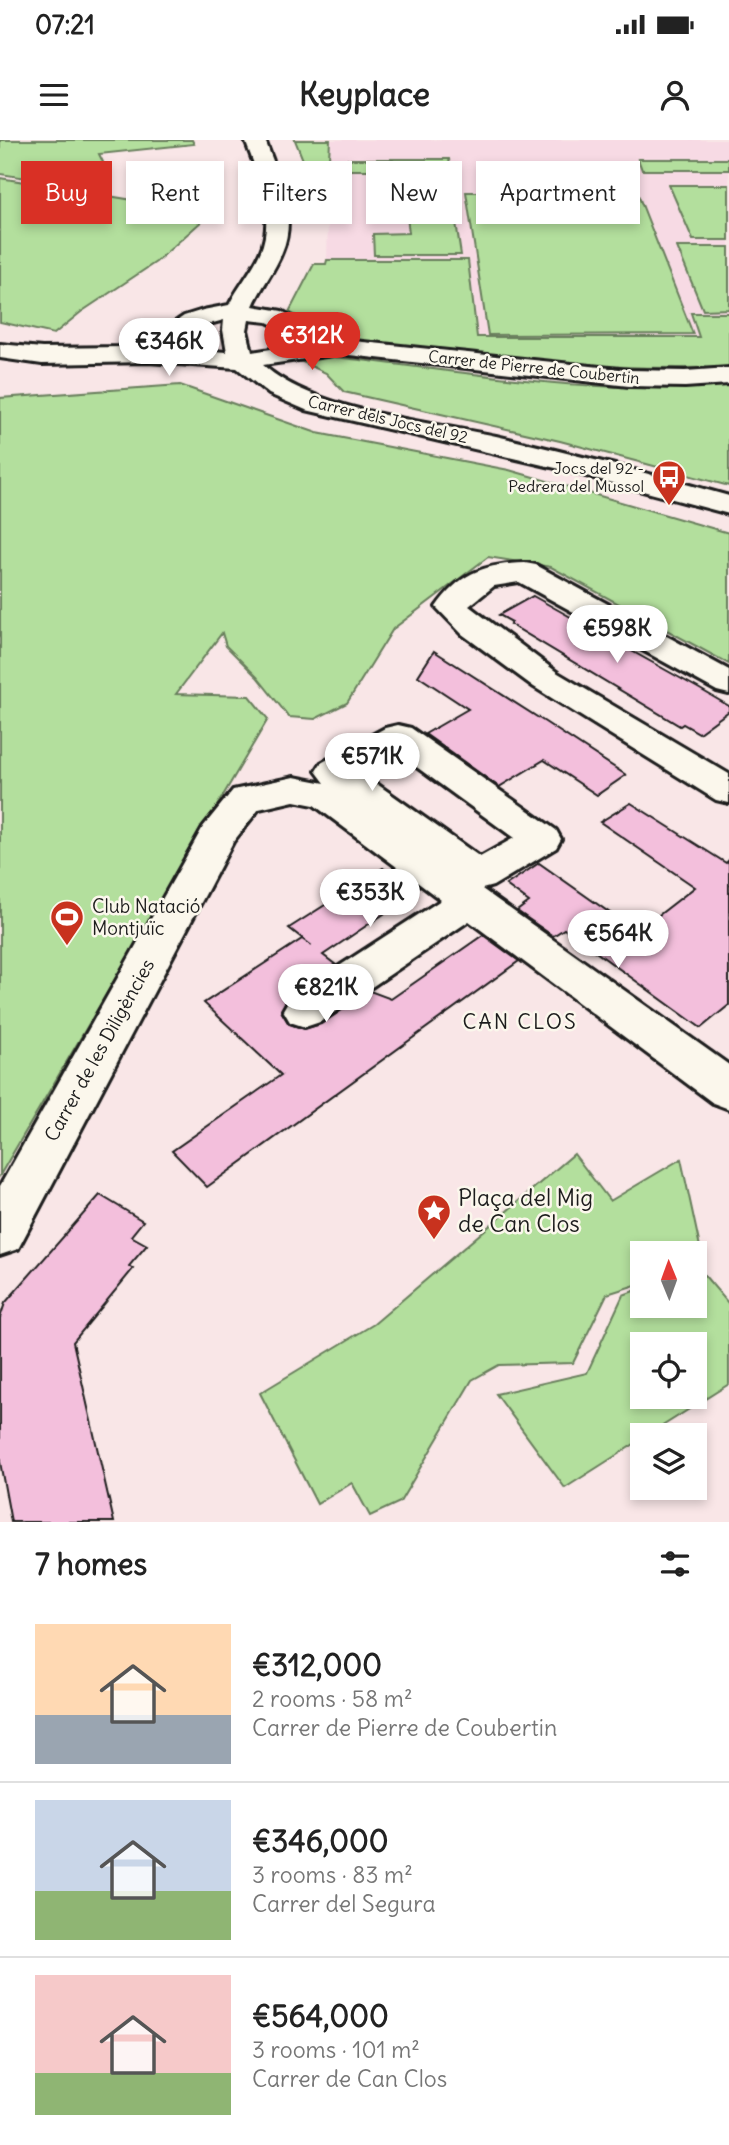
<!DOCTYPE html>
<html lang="en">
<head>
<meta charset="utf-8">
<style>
  :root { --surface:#fff; --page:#f2f2f2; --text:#222; --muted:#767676; --line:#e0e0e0; --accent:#d93025 }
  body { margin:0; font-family:Delius,sans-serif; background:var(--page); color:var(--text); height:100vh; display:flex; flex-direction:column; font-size:26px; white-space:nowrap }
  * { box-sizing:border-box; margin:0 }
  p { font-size:23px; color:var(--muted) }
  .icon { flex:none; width:38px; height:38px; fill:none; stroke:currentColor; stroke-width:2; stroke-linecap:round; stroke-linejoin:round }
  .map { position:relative; height:1382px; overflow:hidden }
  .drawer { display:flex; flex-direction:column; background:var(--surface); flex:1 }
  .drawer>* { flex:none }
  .guide { position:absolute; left:21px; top:21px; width:688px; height:63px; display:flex; gap:14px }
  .needle { width:46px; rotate:359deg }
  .fabs { position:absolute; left:630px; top:1101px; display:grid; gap:14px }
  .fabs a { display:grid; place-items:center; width:77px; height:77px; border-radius:0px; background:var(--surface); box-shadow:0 4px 10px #0003; font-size:35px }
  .price { position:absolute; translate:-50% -60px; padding:0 16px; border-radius:24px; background:#fff; color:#222; font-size:23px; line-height:46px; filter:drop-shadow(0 2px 4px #0008) }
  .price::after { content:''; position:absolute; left:50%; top:42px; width:21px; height:16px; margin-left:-10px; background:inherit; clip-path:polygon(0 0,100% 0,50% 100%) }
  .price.active { background:var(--accent); color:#fff }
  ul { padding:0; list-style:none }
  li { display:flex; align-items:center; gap:21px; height:175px; padding:0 35px }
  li+li { border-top:2px solid var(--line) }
  li span { display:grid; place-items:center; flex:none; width:196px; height:140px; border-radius:0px; color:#555 }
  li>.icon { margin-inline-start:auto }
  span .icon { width:84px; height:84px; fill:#fffc; stroke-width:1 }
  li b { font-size:30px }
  h2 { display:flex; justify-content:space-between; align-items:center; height:84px; padding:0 35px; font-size:30px }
  .tag { padding:0 24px; border-radius:0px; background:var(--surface); box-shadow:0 4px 10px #0003; font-size:24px; line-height:63px }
  .tag.active { background:var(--accent); color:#fff }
  .status { display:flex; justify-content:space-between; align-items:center; height:49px; padding:0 35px; background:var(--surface); direction:ltr }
  .status svg { height:19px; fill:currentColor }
  header { display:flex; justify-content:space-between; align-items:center; height:91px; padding:0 35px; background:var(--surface); font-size:32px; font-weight:700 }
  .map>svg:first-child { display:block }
</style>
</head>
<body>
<div class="status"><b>07:21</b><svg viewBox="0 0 49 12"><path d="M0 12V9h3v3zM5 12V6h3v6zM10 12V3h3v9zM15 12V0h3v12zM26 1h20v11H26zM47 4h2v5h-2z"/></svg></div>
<header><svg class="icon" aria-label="menu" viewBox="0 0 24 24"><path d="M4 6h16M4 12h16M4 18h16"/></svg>Keyplace<svg class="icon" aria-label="person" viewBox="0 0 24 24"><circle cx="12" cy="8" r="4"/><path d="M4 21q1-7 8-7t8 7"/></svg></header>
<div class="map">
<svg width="729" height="1382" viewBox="0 0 729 1382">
  <rect width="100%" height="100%" fill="#f9e6e7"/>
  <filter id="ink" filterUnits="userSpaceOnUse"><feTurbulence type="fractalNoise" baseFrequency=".0143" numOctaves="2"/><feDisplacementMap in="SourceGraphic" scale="14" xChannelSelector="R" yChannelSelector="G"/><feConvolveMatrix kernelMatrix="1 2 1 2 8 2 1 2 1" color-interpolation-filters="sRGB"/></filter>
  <g filter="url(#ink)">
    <!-- built -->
    <path fill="#f7dae4" d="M330,0H729V173H691L700,197H477L468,120H327Z"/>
    <!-- green -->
    <g fill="#b3df9d" stroke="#687e5c" stroke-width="2" fill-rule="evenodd">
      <path d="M0,0H192L194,4L99,14L103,22L66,44L0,34Z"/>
      <path d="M295,0H330L329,19H449L450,25H437V30H329L328,57H318Z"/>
      <path d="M638,19H729V30H642Z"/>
      <path d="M0,38L211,73L156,122L81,172L54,194L0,182Z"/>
      <path d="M669,45H729V100H693Z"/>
      <path d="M466,52H637L693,194L488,195Z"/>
      <path d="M406,69H454L461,115H374L373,94L409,93Z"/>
      <path d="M677,107H729V169L703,170Z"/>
      <path d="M327,120H468L477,197H699L691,173H729V227C604,232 478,217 354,201L327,193L289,172L314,124H326Z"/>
      <path d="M325,216C457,230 598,257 729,245V346L560,301L344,252L326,233L300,221Z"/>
      <path d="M180,245L317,293L509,330L729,393V524L551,427L488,417L393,489L347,563L315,579L289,577L257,537L226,506L222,493L176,554L249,556L268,579L0,1035V258Z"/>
      <path d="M574,1014L610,1061L681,1019L700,1107L693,1113H642V1143L607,1154L573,1223L499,1225L472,1240L400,1362L370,1376L352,1343L317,1364L260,1253L374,1184Z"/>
      <path d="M699,1129L729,1164V1244L648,1295H642V1299L565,1348L496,1254L587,1233L623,1155L642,1148V1166H695V1131ZM642,1204H695V1256H642Z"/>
    </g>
    <!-- building -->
    <g fill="#f3bfdc" stroke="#1c1c1c" stroke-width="2">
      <path d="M533,456L698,548L729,566V571L699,593L683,584L680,586L510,484L512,482L499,475Z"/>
      <path d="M434,511L545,582L626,635L597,655L544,620L499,647L425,594L468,569L418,536Z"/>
      <path d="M631,663L726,723L729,720V865L701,888L564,789L553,796L517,771L529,762L506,745L539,723L637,792L695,747L600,682Z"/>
      <path d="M383,728L415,753L323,815L336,825L288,857L281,871L289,884L304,889L321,884L370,851L391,859L483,795L519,821L207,1047L172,1011L281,935L204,863L302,799L312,806L289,788Z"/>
      <path d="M100,1055L143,1081L131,1096L147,1105L129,1126L133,1129L73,1202L114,1382H11L0,1322V1178L5,1163Z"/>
    </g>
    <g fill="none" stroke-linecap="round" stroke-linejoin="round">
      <!-- minor casing -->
      <g stroke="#1c1c1c" stroke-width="6">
        <g id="minor">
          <path d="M245,0H265C278,35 298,75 282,112C275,131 261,147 253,166L282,171L300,182L344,200L629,230L685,231L729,228V244L685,247L629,246L340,214L263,225C315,272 427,281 496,296C574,314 652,334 729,356V374L560,329L306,270L269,254L237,228L148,222L42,224L0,218V204L42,208L123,207L121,204L124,199L168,187L184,176L203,170L229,165C238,147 252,131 260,113C276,76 258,35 245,0ZM224,180L223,190L227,212L151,207L186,197L202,186ZM249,180L267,182L309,203L252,212L247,190Z"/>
          <path d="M525,423L536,425L729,530V554L717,551L519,442L494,446L469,466L558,533L729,634V663L716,660L534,547L462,494L436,467C460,433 484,424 525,423Z"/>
          <path d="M398,585L411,588L556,690L561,699L556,708L493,746L482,749L729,925V969L713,963L469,781L320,882L305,887L290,882L283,870L290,858L441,760L314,665L294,661L259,669L233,702L18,1109L0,1115V1046L203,687L233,650L294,637L325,643L316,631L321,623L385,588ZM396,612L514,698L480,717L360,632Z"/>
        </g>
      </g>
      <!-- minor -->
      <use href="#minor" fill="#fbf7ec" fill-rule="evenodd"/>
    </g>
  </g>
  <!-- icons -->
  <defs>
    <g id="bus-pin" transform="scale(1.75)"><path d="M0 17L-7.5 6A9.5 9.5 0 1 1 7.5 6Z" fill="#c8321e" stroke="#fbf7ec"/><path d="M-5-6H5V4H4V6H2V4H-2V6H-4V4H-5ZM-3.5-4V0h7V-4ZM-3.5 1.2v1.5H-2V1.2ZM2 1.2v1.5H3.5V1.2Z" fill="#fff"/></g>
    <g id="stadium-pin" transform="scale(1.75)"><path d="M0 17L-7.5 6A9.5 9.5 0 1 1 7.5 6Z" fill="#c8321e" stroke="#fbf7ec"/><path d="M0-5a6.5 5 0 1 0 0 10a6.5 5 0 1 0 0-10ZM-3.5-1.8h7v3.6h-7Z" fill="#fff"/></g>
    <g id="sight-pin" transform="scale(1.75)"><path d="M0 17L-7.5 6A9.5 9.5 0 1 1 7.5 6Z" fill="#c8321e" stroke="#fbf7ec"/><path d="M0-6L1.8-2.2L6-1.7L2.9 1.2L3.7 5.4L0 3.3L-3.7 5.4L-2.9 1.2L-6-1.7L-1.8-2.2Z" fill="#fff"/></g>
  </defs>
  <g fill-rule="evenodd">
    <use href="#bus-pin" x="669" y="337"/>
    <use href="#stadium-pin" x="67" y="777"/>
    <use href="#sight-pin" x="434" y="1071"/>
  </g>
  <g text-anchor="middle" stroke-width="5" stroke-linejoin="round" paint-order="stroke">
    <!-- far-street labels -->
    <g font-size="16" fill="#1c1c1c" stroke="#fbf7ec">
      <text transform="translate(534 227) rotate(6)" y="6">Carrer de Pierre de Coubertin</text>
      <text transform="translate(388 279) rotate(13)" y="6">Carrer dels Jocs del 92</text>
    </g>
    <!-- far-poi labels -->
    <g font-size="16" fill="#1c1c1c" stroke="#fbf7ec" text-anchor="end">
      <text x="644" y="334">Jocs del 92 -<tspan x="644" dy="18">Pedrera del Mussol</tspan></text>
    </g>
    <!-- poi labels -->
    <g font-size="19" fill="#1c1c1c" stroke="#fbf7ec" text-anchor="start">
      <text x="92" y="773">Club Natació<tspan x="92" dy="22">Montjuïc</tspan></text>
    </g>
    <!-- street labels -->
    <g font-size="19" fill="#1c1c1c" stroke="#fbf7ec">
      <text transform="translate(99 910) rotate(-61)" y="7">Carrer de les Diligències</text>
    </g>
    <!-- neighbourhood labels -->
    <g font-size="21" letter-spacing="2" fill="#1c1c1c" stroke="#fbf7ec">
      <text x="520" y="889">CAN CLOS</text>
    </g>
    <!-- near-poi labels -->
    <g font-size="23" fill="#1c1c1c" stroke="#fbf7ec" text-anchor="start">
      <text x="458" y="1066">Plaça del Mig<tspan x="458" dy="26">de Can Clos</tspan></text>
    </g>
  </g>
</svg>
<div class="fabs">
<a><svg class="needle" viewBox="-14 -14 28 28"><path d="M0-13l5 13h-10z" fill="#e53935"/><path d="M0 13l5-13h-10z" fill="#767676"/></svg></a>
<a><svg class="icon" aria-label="locate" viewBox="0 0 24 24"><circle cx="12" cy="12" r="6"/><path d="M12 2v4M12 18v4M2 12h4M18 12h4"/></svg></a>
<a><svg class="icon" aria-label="layers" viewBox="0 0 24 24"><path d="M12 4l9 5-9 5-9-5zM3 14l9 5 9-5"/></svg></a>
</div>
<b class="price active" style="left:312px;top:232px">€312K</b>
<b class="price" style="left:169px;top:238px">€346K</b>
<b class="price" style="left:617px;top:525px">€598K</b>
<b class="price" style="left:372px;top:653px">€571K</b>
<b class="price" style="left:370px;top:789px">€353K</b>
<b class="price" style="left:618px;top:830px">€564K</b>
<b class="price" style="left:326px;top:884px">€821K</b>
<div class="guide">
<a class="tag active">Buy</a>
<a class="tag">Rent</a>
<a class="tag">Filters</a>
<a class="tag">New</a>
<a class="tag">Apartment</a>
</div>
</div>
<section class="drawer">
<h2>7 homes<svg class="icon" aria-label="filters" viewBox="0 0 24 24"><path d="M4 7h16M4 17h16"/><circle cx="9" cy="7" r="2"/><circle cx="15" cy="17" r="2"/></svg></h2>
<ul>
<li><span style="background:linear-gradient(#ffd9b3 65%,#9aa5b1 0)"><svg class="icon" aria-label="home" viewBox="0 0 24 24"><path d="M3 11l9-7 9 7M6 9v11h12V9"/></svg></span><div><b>€312,000</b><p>2 rooms · 58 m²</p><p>Carrer de Pierre de Coubertin</p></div></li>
<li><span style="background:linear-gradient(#c9d6e8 65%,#8fb573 0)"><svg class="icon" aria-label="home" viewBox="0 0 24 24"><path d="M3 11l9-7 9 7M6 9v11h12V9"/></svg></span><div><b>€346,000</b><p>3 rooms · 83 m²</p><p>Carrer del Segura</p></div></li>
<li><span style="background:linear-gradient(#f6c9c9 70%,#8fb573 0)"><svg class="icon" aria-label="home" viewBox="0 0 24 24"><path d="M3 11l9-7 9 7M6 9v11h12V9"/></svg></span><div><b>€564,000</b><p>3 rooms · 101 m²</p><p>Carrer de Can Clos</p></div></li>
</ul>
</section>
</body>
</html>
